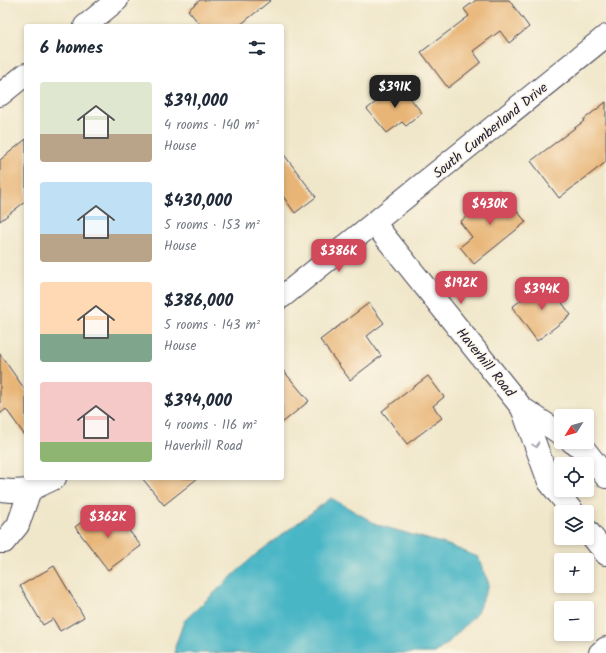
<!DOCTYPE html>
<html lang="en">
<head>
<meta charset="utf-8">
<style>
  :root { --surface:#fff; --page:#f6f6f7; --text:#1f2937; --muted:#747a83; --accent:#d1495b }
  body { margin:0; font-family:Kalam,sans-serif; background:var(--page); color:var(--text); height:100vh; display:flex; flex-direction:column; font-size:15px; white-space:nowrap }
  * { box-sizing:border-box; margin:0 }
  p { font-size:13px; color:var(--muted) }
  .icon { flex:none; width:22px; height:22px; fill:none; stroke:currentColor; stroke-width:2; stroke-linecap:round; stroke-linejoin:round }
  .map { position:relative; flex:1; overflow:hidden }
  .panel { position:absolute; left:24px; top:24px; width:260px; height:456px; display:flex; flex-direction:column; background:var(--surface); border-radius:4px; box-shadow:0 2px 6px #0003 }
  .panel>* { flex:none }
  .needle { width:26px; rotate:233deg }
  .fabs { position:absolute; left:554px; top:409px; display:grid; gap:8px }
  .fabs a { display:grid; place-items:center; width:40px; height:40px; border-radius:4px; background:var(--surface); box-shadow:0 2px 6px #0003; font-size:20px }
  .price { position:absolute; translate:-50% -34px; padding:0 9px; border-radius:8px; background:var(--accent); color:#fff; font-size:13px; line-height:26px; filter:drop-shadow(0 1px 2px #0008) }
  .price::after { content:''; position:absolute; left:50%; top:24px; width:12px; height:9px; margin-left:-6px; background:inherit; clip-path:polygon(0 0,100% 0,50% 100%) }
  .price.active { background:#222; color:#fff }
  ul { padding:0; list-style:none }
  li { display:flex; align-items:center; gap:12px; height:100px; padding:0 16px }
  li span { display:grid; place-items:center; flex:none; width:112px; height:80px; border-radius:4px; color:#555 }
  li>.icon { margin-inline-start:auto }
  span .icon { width:48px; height:48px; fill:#fffc; stroke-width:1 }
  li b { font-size:17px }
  h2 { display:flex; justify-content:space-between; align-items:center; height:48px; padding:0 16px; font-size:17px }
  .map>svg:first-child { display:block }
</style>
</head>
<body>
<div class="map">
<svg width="606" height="653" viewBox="0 0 606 653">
  <rect width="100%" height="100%" fill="#fcf5e5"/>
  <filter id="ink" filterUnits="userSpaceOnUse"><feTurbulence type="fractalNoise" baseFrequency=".025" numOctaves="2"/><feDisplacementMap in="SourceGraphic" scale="8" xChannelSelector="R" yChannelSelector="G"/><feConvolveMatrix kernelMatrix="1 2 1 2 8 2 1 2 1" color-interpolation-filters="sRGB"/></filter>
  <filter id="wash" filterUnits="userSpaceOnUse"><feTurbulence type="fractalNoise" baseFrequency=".012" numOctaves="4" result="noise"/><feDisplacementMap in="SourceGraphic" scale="16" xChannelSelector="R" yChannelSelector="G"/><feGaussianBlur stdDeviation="0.9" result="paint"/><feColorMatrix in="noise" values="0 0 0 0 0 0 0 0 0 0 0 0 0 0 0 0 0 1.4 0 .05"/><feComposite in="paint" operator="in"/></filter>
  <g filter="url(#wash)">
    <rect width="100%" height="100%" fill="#f0e7cb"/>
    <!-- water -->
    <path fill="#4ab6c6" stroke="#366c80" d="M331,498L378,525L448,545L478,557L489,584L477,613L447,644L435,653H175V647L184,621L255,555Z"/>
    <g id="blocks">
      <!-- building -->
      <g fill="#e8b577">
        <path d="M200,0H271L239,26H201L188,10Z"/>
        <path d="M476,0H509L529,27L509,43L500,31L473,51L481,62L448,88L421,52L469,16L464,9Z"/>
        <path d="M399,84L422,113L406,126L402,122L387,133L367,109Z"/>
        <path d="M606,102V162L559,198L531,161L584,121L583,120Z"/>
        <path d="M26,139V201L0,221V160Z"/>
        <path d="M282,152L316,197L295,213L282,195Z"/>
        <path d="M500,190L526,222L474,264L460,247L472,237L460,222Z"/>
        <path d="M546,281L571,315L537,341L512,307Z"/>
        <path d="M369,303L384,323L367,336L381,356L350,380L320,340Z"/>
        <path d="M0,354L26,391V437L6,409L0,414Z"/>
        <path d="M282,369L309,401L282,423Z"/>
        <path d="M428,376L444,397L433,406L442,418L407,444L382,411Z"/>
        <path d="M142,478H198L164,505Z"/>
        <path d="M96,511L104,522L116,514L141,546L108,570L75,527Z"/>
        <path d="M54,566L84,617L60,631L53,619L43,625L20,586Z"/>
      </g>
    </g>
  </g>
  <g filter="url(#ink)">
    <use href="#blocks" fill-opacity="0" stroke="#414051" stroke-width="1"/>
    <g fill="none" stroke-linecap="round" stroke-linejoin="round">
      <!-- minor casing -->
      <g stroke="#414051" stroke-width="24">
        <g id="minor">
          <path d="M85,26L117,0"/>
          <path d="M0,95L26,74"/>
          <path d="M374,223L522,408L561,434"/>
          <path d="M282,297L606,36"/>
          <path d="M522,408L549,482L573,512"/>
          <path d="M572,442L585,450L606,477"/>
          <path d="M0,490L12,491L30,490L55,478"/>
          <path d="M587,530L606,554"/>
          <path d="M0,542H4L18,525L30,490"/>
          <path d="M600,653L606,648"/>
        </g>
      </g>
      <!-- minor -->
      <use href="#minor" stroke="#fff" stroke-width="22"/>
    </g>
    <!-- one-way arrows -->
    <defs><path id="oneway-chevron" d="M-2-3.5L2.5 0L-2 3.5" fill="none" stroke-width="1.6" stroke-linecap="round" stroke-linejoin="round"/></defs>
    <use stroke="#9c9ca7" href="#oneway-chevron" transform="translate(536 445) rotate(70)"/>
  </g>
  <g text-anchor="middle" stroke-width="3" stroke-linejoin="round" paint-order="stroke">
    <!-- street labels -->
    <g font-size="14" fill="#22223b" stroke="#fcf5e5">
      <text transform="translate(490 130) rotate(-39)" y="5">South Cumberland Drive</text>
      <text transform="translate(486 362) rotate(51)" y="5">Haverhill Road</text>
    </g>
  </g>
</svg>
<div class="fabs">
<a><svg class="needle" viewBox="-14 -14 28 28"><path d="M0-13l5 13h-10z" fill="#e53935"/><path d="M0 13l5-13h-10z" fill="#747a83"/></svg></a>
<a><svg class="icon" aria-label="locate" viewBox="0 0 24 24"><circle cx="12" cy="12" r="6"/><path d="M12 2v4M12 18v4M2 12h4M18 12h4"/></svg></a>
<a><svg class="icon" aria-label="layers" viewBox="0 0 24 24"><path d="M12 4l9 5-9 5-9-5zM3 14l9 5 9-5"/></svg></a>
<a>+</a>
<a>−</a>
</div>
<b class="price active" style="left:395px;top:109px">$391K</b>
<b class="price" style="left:490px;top:226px">$430K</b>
<b class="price" style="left:339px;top:273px">$386K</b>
<b class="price" style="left:461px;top:305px">$192K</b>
<b class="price" style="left:542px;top:311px">$394K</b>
<b class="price" style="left:108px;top:539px">$362K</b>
<section class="panel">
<h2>6 homes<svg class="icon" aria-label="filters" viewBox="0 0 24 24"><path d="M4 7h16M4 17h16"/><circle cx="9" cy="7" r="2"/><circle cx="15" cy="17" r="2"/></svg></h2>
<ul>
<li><span style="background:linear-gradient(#dfe7d0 65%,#b9a48a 0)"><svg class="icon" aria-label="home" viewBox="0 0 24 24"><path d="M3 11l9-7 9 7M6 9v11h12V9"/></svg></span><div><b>$391,000</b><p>4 rooms · 140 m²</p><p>House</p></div></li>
<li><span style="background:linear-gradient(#bfe0f5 65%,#b9a48a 0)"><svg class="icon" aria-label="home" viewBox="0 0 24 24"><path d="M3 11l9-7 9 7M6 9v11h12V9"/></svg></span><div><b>$430,000</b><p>5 rooms · 153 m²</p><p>House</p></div></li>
<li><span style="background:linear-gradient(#ffd9b3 65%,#7fa58c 0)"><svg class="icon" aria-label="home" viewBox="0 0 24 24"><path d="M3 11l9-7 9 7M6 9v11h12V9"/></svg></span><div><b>$386,000</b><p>5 rooms · 143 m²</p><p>House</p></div></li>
<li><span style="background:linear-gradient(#f6c9c9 75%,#8fb573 0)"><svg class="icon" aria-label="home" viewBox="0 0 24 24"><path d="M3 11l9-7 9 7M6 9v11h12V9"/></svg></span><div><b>$394,000</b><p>4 rooms · 116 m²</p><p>Haverhill Road</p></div></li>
</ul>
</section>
</div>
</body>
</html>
